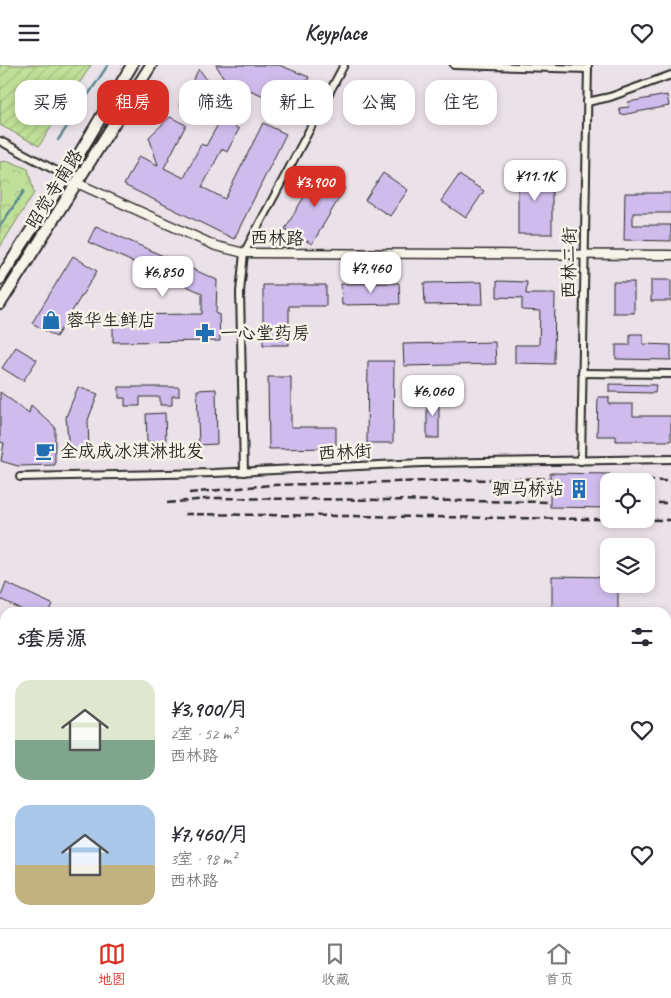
<!DOCTYPE html>
<html lang="zh">
<head>
<meta charset="utf-8">
<style>
  :root { --surface:#fff; --page:#f7f7f7; --text:#2b2b33; --muted:#7c7c81; --line:#e1e1e2; --accent:#d93025 }
  body { margin:0; font-family:Caveat,"LXGW WenKai TC",sans-serif; background:var(--page); color:var(--text); height:100vh; display:flex; flex-direction:column; font-size:19px; white-space:nowrap }
  * { box-sizing:border-box; margin:0 }
  p { font-size:16px; color:var(--muted) }
  .icon { flex:none; width:28px; height:28px; fill:none; stroke:currentColor; stroke-width:2; stroke-linecap:round; stroke-linejoin:round }
  .map { position:relative; flex:1; overflow:hidden }
  .sheet { position:absolute; left:0px; top:542px; width:671px; height:321px; display:flex; flex-direction:column; background:var(--surface); border-radius:15px 15px 0 0; box-shadow:0 2px 8px #0003 }
  .sheet>* { flex:none }
  .banner { position:absolute; left:15px; top:15px; width:641px; height:45px; display:flex; gap:10px }
  .controls { position:absolute; left:600px; top:408px; display:grid; gap:10px }
  .controls a { display:grid; place-items:center; width:55px; height:55px; border-radius:10px; background:var(--surface); box-shadow:0 2px 8px #0003; font-size:25px }
  .price { position:absolute; translate:-50% -42px; padding:0 11px; border-radius:10px; background:#fff; color:#222; font-size:16px; line-height:32px; filter:drop-shadow(0 1px 2px #0008) }
  .price::after { content:''; position:absolute; left:50%; top:30px; width:15px; height:11px; margin-left:-8px; background:inherit; clip-path:polygon(0 0,100% 0,50% 100%) }
  .price.selected { background:var(--accent); color:#fff }
  ul { padding:0; list-style:none }
  li { display:flex; align-items:center; gap:15px; height:125px; padding:0 15px }
  li span { display:grid; place-items:center; flex:none; width:140px; height:100px; border-radius:15px; color:#555 }
  li>.icon { margin-inline-start:auto }
  span .icon { width:60px; height:60px; fill:#fffc; stroke-width:1 }
  li b { font-size:21px }
  h2 { display:flex; justify-content:space-between; align-items:center; height:60px; padding:0 15px; font-size:21px }
  .pill { padding:0 18px; border-radius:15px; background:var(--surface); box-shadow:0 2px 8px #0003; font-size:18px; line-height:45px }
  .pill.selected { background:var(--accent); color:#fff }
  header { display:flex; justify-content:space-between; align-items:center; height:65px; padding:0 15px; background:var(--surface); font-size:22px; font-weight:700 }
  .dock { display:flex; justify-content:space-around; align-items:center; height:70px; border-top:1px solid var(--line); background:var(--surface); font-size:14px; color:var(--muted) }
  .dock a { display:grid; justify-items:center; gap:2px }
  .dock .selected { color:var(--accent) }
  .map>svg:first-child { display:block }
</style>
</head>
<body>
<header><svg class="icon" aria-label="menu" viewBox="0 0 24 24"><path d="M4 6h16M4 12h16M4 18h16"/></svg>Keyplace<svg class="icon" aria-label="heart" viewBox="0 0 24 24"><path d="M12 20l-8-8c-3-5 5-10 8-4 3-6 11-1 8 4z"/></svg></header>
<div class="map">
<svg width="671" height="863" viewBox="0 0 671 863">
  <defs>
    <pattern id="forest-crowns" width="20" height="18" patternUnits="userSpaceOnUse" patternTransform="scale(1.25)"><rect width="20" height="18" fill="#c0df98"/><path d="M2 6a3 3 0 1 1 6 0M12 15a3 3 0 1 1 6 0" fill="none" stroke="#a5c083"/></pattern>
    <pattern id="garden-furrows" width="10" height="10" patternUnits="userSpaceOnUse" patternTransform="scale(1.25)"><rect width="10" height="10" fill="#c0df98"/><path d="M-1 1l2-2M0 10L10 0M9 11l2-2" fill="none" stroke="#a5c083"/></pattern>
  </defs>
  <rect width="100%" height="100%" fill="#ebe2e9"/>
  <filter id="ink" filterUnits="userSpaceOnUse"><feTurbulence type="fractalNoise" baseFrequency=".02" numOctaves="2"/><feDisplacementMap in="SourceGraphic" scale="10" xChannelSelector="R" yChannelSelector="G"/><feConvolveMatrix kernelMatrix="1 2 1 2 8 2 1 2 1" color-interpolation-filters="sRGB"/></filter>
  <g filter="url(#ink)">
    <!-- forest -->
    <path fill="url(#forest-crowns)" stroke="#768562" d="M9,96L28,104L34,128L0,182V97Z"/>
    <!-- garden -->
    <path fill="url(#garden-furrows)" stroke="#768562" d="M0,0H91L39,81L0,60Z"/>
    <g fill="none" stroke-linecap="round" stroke-linejoin="round">
      <!-- stream -->
      <g stroke="#5a8b90" stroke-width="2.5">
        <path d="M58,75L108,0"/>
        <path d="M0,161L24,126"/>
      </g>
    </g>
    <!-- building -->
    <g fill="#cfbcec" stroke="#2b2b2b">
      <path d="M216,0H279L309,12L296,44L225,15Z"/>
      <path d="M199,4L210,19L194,48L179,40Z"/>
      <path d="M667,30L669,41L621,50L619,43L629,42L628,37Z"/>
      <path d="M170,52L186,60L164,103L184,113L201,79L206,81L221,54L239,64L227,87L222,84L202,122L225,134L263,58L286,69L234,174L124,120L139,91L158,100L149,72Z"/>
      <rect x="518" y="105" width="34" height="64"/>
      <path d="M318,108L345,123L312,179L285,164Z"/>
      <path d="M383,108L408,125L390,151L365,135Z"/>
      <path d="M459,110L484,126L466,153L441,136Z"/>
      <path d="M625,128H671V148H633V160H671V176L624,175Z"/>
      <path d="M96,161L217,215L216,249H219L220,276L113,277V250L202,249V228L88,177Z"/>
      <path d="M73,191L97,206L56,272L32,258Z"/>
      <rect x="651" y="215" width="20" height="21"/>
      <path d="M497,216L527,217L526,229H555L554,299L515,298V280H539L540,246L522,245V233L497,232Z"/>
      <path d="M482,217L483,239L425,240L424,218Z"/>
      <rect x="613" y="217" width="21" height="31"/>
      <path d="M399,218L400,239L342,240L341,219Z"/>
      <path d="M263,220H326V241H289V280H263Z"/>
      <path d="M630,269H643V279L671,280V295L616,294V280H630Z"/>
      <path d="M495,277L496,299L404,301L403,279Z"/>
      <path d="M16,282L37,295L23,316L2,303Z"/>
      <path d="M368,296H394L393,378H367Z"/>
      <path d="M268,312H291V362H336V383L269,384Z"/>
      <path d="M609,319L656,320L655,328L609,327Z"/>
      <path d="M78,322L98,329L88,355L89,385L69,386L66,352Z"/>
      <path d="M119,322H179V331H172V340H160V332H140V341H125V333H119Z"/>
      <path d="M216,324L217,379L199,380L197,325Z"/>
      <path d="M0,327L29,348L31,340L55,362V400L18,401L1,396L4,378L0,377Z"/>
      <rect x="427" y="331" width="12" height="42"/>
      <path d="M598,332H609V339H633V351H671V376H616V371H597Z"/>
      <path d="M165,348L166,377H147L146,349Z"/>
      <path d="M550,408L610,409L609,443L550,442Z"/>
      <path d="M552,511L609,512V519H618V548H552Z"/>
      <path d="M6,518L52,539L48,548H29L0,534Z"/>
    </g>
    <g fill="none" stroke-linecap="round" stroke-linejoin="round">
      <!-- minor casing -->
      <g stroke="#2b2b2b" stroke-width="10">
        <g id="minor">
          <path d="M454,0L588,4"/>
          <path d="M587,37L610,32L671,10"/>
          <path d="M0,76L66,111"/>
          <path d="M582,308L671,309"/>
          <path d="M581,396L588,0"/>
          <path d="M244,407L240,227L244,188L344,0"/>
          <path d="M20,412L214,408L422,398L671,394"/>
          <path d="M666,823L671,824"/>
          <path d="M0,842L4,850L3,863"/>
          <path d="M251,859V863"/>
        </g>
      </g>
      <!-- tertiary casing -->
      <g stroke="#2b2b2b" stroke-width="11">
        <g id="tertiary">
          <path d="M77,118L216,181L244,188L671,190"/>
          <path d="M591,859V863"/>
          <path d="M602,859V863"/>
        </g>
      </g>
      <!-- secondary casing -->
      <g stroke="#2b2b2b" stroke-width="12">
        <g id="secondary">
          <path d="M0,662H5"/>
          <path d="M666,664H671"/>
          <path d="M0,678H5"/>
          <path d="M666,687H671"/>
        </g>
      </g>
      <!-- primary casing -->
      <g stroke="#2b2b2b" stroke-width="14">
        <g id="primary">
          <path d="M0,214L66,111L132,0"/>
          <path d="M0,239L151,0"/>
        </g>
      </g>
      <!-- minor -->
      <use href="#minor" stroke="#f7f3e8" stroke-width="6"/>
      <!-- tertiary -->
      <use href="#tertiary" stroke="#f7f3e8" stroke-width="8"/>
      <!-- secondary -->
      <use href="#secondary" stroke="#f7f3e8" stroke-width="9"/>
      <!-- primary -->
      <use href="#primary" stroke="#f7f3e8" stroke-width="10"/>
      <!-- rail -->
      <g stroke="#2b2b2b" stroke-width="2.5" stroke-dasharray="8 4" stroke-linecap="butt">
        <path d="M610,415L671,416"/>
        <path d="M189,428L270,420L550,413"/>
        <path d="M167,438L216,433L550,437"/>
        <path d="M646,438H671"/>
        <path d="M185,449L671,455"/>
      </g>
    </g>
  </g>
  <!-- icons -->
  <defs>
    <g id="shop-bare" transform="scale(1.5)"><path d="M-5-2.5h2.3a2.7 3.5 0 0 1 5.4 0H5L5.5 6h-11ZM-1.5-2.5h3a1.5 2.3 0 0 0-3 0Z" fill="#1f6fb2" stroke="#f7f3e8" stroke-width="2.5" paint-order="stroke"/></g>
    <g id="pharmacy-bare" transform="scale(1.5)"><path d="M-2-6h4v4h4v4h-4v4h-4v-4h-4v-4h4Z" fill="#1f6fb2" stroke="#f7f3e8" stroke-width="2.5" paint-order="stroke"/></g>
    <g id="cafe-bare" transform="scale(1.5)"><path d="M-5.5-4.5H6V0H3Q3 3.5 0 3.5H-2.5Q-5.5 3.5-5.5 0ZM3-3.2v2h1.7v-2ZM-6 4.5H4V6H-6Z" fill="#1f6fb2" stroke="#f7f3e8" stroke-width="2.5" paint-order="stroke"/></g>
    <g id="building-bare" transform="scale(1.5)"><path d="M-4-6H4V6H1V3H-1V6H-4ZM-2.5-4.3h1.7v1.8h-1.7ZM.8-4.3h1.7v1.8H.8ZM-2.5-1h1.7V.8h-1.7ZM.8-1h1.7V.8H.8Z" fill="#1f6fb2" stroke="#f7f3e8" stroke-width="2.5" paint-order="stroke"/></g>
  </defs>
  <g fill-rule="evenodd">
    <use href="#shop-bare" x="51" y="255"/>
    <use href="#pharmacy-bare" x="205" y="268"/>
    <use href="#cafe-bare" x="45" y="386"/>
    <use href="#building-bare" x="579" y="424"/>
  </g>
  <g text-anchor="middle" stroke-width="5" stroke-linejoin="round" paint-order="stroke">
    <!-- street labels -->
    <g font-size="18" fill="#2b2b2b" stroke="#f7f3e8">
      <text transform="translate(54 124) rotate(-58)" y="6">昭觉寺南路</text>
      <text transform="translate(277 173) rotate(1)" y="6">西林路</text>
      <text transform="translate(569 198) rotate(-89)" y="6">西林二街</text>
      <text transform="translate(345 387) rotate(-3)" y="6">西林街</text>
    </g>
    <!-- poi labels -->
    <g font-size="18" fill="#2b2b2b" stroke="#f7f3e8" text-anchor="start">
      <text x="66" y="261">蓉华生鲜店</text>
      <text x="220" y="274">一心堂药房</text>
      <text x="60" y="392">全成成冰淇淋批发</text>
      <text x="564" y="430" text-anchor="end">驷马桥站</text>
    </g>
  </g>
</svg>
<div class="controls">
<a><svg class="icon" aria-label="locate" viewBox="0 0 24 24"><circle cx="12" cy="12" r="6"/><path d="M12 2v4M12 18v4M2 12h4M18 12h4"/></svg></a>
<a><svg class="icon" aria-label="layers" viewBox="0 0 24 24"><path d="M12 4l9 5-9 5-9-5zM3 14l9 5 9-5"/></svg></a>
</div>
<b class="price" style="left:535px;top:137px">¥11.1K</b>
<b class="price selected" style="left:315px;top:143px">¥3,900</b>
<b class="price" style="left:371px;top:229px">¥7,460</b>
<b class="price" style="left:163px;top:233px">¥6,850</b>
<b class="price" style="left:433px;top:352px">¥6,060</b>
<div class="banner">
<a class="pill">买房</a>
<a class="pill selected">租房</a>
<a class="pill">筛选</a>
<a class="pill">新上</a>
<a class="pill">公寓</a>
<a class="pill">住宅</a>
</div>
<section class="sheet">
<h2>5套房源<svg class="icon" aria-label="filters" viewBox="0 0 24 24"><path d="M4 7h16M4 17h16"/><circle cx="9" cy="7" r="2"/><circle cx="15" cy="17" r="2"/></svg></h2>
<ul>
<li><span style="background:linear-gradient(#dfe7d0 60%,#7fa58c 0)"><svg class="icon" aria-label="home" viewBox="0 0 24 24"><path d="M3 11l9-7 9 7M6 9v11h12V9"/></svg></span><div><b>¥3,900/月</b><p>2室 · 52 m²</p><p>西林路</p></div><svg class="icon" aria-label="heart" viewBox="0 0 24 24"><path d="M12 20l-8-8c-3-5 5-10 8-4 3-6 11-1 8 4z"/></svg></li>
<li><span style="background:linear-gradient(#a9c7e8 60%,#c2b280 0)"><svg class="icon" aria-label="home" viewBox="0 0 24 24"><path d="M3 11l9-7 9 7M6 9v11h12V9"/></svg></span><div><b>¥7,460/月</b><p>3室 · 98 m²</p><p>西林路</p></div><svg class="icon" aria-label="heart" viewBox="0 0 24 24"><path d="M12 20l-8-8c-3-5 5-10 8-4 3-6 11-1 8 4z"/></svg></li>
</ul>
</section>
</div>
<nav class="dock">
<a class="selected"><svg class="icon" aria-label="map" viewBox="0 0 24 24"><path d="M3 6l6-2 6 2 6-2v14l-6 2-6-2-6 2zM9 4v14M15 6v14"/></svg>地图</a>
<a><svg class="icon" aria-label="saved" viewBox="0 0 24 24"><path d="M7 4h10v16l-5-4-5 4z"/></svg>收藏</a>
<a><svg class="icon" aria-label="home" viewBox="0 0 24 24"><path d="M3 11l9-7 9 7M6 9v11h12V9"/></svg>首页</a>
</nav>
</body>
</html>
